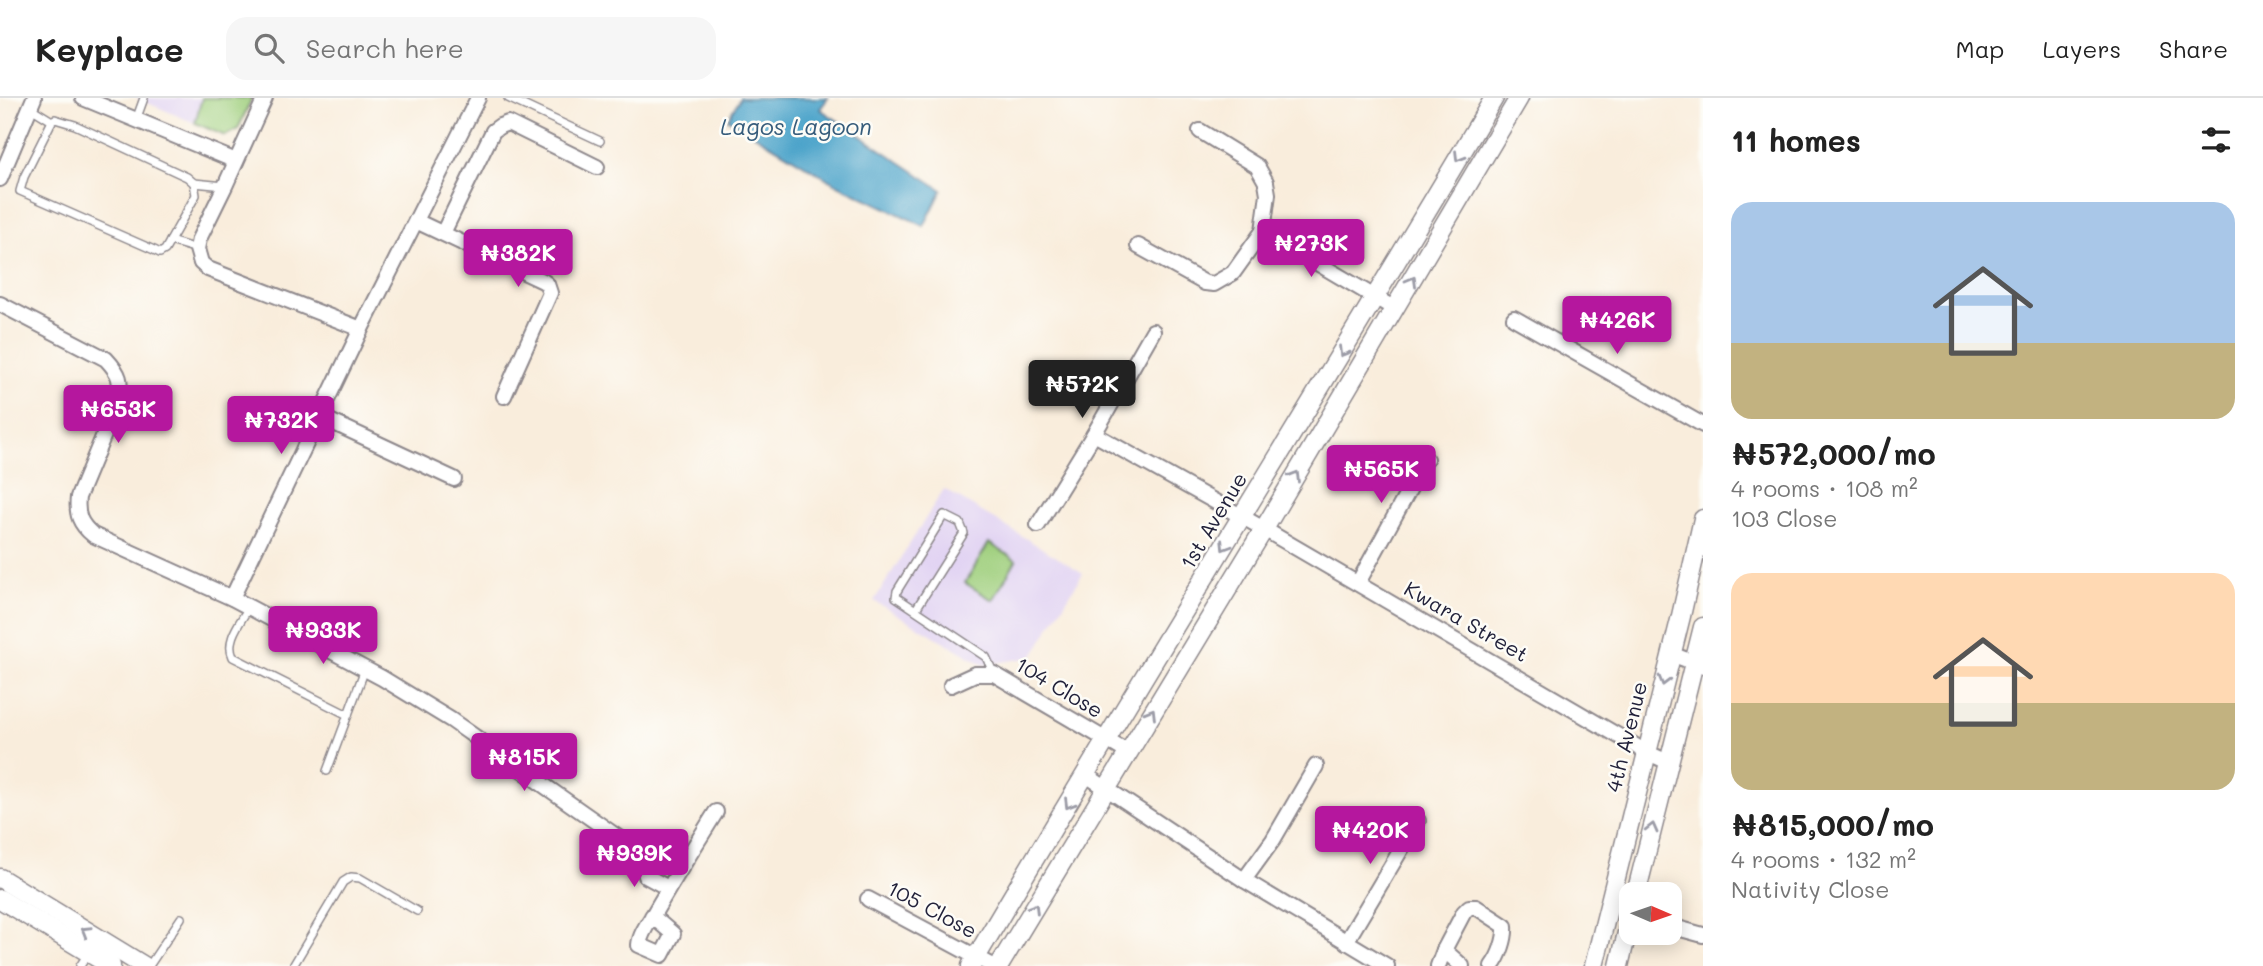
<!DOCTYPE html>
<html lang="en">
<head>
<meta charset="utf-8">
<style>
  :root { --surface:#fff; --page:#f6f6f6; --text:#222; --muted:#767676; --line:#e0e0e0; --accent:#b5179e }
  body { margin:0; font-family:Mali,sans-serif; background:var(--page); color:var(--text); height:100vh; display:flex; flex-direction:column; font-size:26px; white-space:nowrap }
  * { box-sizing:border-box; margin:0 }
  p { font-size:23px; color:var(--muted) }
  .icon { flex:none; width:38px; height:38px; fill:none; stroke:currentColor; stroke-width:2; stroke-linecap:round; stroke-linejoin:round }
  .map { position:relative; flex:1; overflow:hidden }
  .sheet { display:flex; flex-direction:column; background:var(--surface); width:560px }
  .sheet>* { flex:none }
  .needle { width:46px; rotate:92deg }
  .buttons { position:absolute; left:1619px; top:784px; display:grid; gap:14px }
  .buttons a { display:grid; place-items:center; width:63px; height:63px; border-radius:14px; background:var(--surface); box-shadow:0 4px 18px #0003; font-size:35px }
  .price { position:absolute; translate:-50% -60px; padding:0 16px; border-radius:7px; background:var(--accent); color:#fff; font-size:23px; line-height:46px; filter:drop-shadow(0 2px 4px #0008) }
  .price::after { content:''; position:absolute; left:50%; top:42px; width:21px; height:16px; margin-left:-10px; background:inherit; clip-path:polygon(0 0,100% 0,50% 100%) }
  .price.active { background:#222; color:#fff }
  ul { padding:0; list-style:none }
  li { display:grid; align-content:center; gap:14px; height:371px; padding:0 28px }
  li span { display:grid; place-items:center; height:217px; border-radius:21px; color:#555 }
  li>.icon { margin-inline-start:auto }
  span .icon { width:126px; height:126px; fill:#fffc; stroke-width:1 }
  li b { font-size:30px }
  h2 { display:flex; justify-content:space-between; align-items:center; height:84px; padding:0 28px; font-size:30px }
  header { display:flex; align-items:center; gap:42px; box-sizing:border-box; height:98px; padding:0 35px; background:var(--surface); border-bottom:2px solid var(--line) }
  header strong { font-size:33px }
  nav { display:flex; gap:38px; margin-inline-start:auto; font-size:24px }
  .search { width:490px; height:63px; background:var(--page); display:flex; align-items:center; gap:18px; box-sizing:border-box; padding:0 24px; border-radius:21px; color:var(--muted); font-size:26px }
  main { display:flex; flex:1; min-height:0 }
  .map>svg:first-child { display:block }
</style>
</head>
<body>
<header>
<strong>Keyplace</strong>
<div class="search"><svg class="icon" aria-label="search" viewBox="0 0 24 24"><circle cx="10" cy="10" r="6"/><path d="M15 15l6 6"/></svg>Search here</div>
<nav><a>Map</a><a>Layers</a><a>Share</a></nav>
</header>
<main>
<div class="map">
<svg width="1703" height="868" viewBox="0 0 1703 868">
  <rect width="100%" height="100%" fill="#fdfcf7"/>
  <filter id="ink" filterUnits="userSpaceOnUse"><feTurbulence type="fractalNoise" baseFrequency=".0143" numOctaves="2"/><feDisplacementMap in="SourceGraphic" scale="14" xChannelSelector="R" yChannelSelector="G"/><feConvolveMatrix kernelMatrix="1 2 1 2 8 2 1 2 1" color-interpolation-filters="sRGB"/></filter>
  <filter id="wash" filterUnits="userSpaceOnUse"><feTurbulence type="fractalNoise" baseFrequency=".00686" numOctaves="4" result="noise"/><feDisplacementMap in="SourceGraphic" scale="28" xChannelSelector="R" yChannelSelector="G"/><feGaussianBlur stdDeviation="1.57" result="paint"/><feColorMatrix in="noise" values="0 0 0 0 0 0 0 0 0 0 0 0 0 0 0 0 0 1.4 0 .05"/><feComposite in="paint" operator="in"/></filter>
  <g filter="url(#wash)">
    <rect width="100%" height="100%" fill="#f9eddc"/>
    <!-- built -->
    <g fill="#e2d4f3">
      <path d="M136,0H252L238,31L225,38Z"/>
      <path d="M944,391L1083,475L1032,559L984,567L874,503Z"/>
    </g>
    <!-- green -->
    <g fill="#9fcf7d" stroke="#60785c" stroke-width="2">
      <path d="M202,0H252L238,31L225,38L195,25Z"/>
      <path d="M989,445L1016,462L993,502L965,485Z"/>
    </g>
    <!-- water -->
    <path fill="#4ea4ca" stroke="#386382" stroke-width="2" d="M740,0H828L820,11L942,92L924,128L838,87L728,21Z"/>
  </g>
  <g filter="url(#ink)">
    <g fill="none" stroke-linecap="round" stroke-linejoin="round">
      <!-- service casing -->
      <g stroke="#8e888c" stroke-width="10">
        <g id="service">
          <path d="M508,0L600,43"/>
          <path d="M31,10L52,23"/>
          <path d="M55,21L75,27L187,79L194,85L196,97L165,152L160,155L154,152L20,93L24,79L52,23Z"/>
          <path d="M136,22L144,0"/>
          <path d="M194,85L225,88"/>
          <path d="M170,143L197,151"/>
          <path d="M249,509C240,525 225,542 233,559L348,617"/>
          <path d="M916,511L964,435L960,425L944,417L897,493L896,499L986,559L994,576"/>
          <path d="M327,673L365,571"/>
          <path d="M80,868L88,856"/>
          <path d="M149,868L181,820"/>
          <path d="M293,868L343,784L351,779L360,780L417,813"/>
        </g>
      </g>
      <!-- minor casing -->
      <g stroke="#8e888c" stroke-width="18">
        <g id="minor">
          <path d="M83,0L236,63"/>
          <path d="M265,0L225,88L199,141L197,151L201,165L208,171L361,231"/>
          <path d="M0,81L34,0"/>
          <path d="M416,123L543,183L547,186L550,195L504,298"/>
          <path d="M1263,133L1395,211"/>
          <path d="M443,135L493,33L500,28L508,25L597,69"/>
          <path d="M1138,148L1205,185L1214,186L1233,175L1263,133L1268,96L1266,84L1257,68L1200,33"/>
          <path d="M0,206L106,261C120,276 122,282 118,303L78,399C76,417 80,426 93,437L232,500L382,580L451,622L636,752L644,761L646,778L668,790"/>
          <path d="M1514,220L1703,327"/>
          <path d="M319,318L454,381"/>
          <path d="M1094,336L1264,431L1646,654L1668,664"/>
          <path d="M1038,427L1094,336L1153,233"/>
          <path d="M1358,485L1426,361"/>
          <path d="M232,500L361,231L478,0"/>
          <path d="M1671,556L1703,568"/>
          <path d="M951,587L975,576H994L1127,654"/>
          <path d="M1086,677L1244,782L1387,868"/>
          <path d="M1244,782L1273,742L1316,668"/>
          <path d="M868,801L993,868"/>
          <path d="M652,818L673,836L662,857L639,847C640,835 650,823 656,812C675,779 696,746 716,714"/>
          <path d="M1670,828L1703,837"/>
          <path d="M1346,844L1418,723"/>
          <path d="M1444,852L1464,814L1469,809H1476L1505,828C1506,840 1500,858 1492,868"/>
          <path d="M1438,868L1444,852L1462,868"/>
        </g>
      </g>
      <!-- tertiary casing -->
      <g stroke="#8e888c" stroke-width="21">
        <g id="tertiary">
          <path d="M0,780L144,868"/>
          <path d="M1636,796L1703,529"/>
          <path d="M0,801L111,868"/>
          <path d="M971,868C1142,577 1322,291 1494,0"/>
          <path d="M999,868L1264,431L1519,0"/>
          <path d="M1594,868L1681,518L1703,421"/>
          <path d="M1619,868L1631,818"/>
        </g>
      </g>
      <!-- service -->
      <use href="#service" stroke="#fff" stroke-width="7"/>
      <!-- minor -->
      <use href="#minor" stroke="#fff" stroke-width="14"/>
      <!-- tertiary -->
      <use href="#tertiary" stroke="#fff" stroke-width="18"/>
    </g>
    <!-- one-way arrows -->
    <defs><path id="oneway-chevron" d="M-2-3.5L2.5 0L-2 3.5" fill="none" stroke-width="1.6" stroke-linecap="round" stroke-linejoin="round" transform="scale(1.75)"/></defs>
    <g stroke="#9c9ca7">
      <use href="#oneway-chevron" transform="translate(1459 59) rotate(121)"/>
      <use href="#oneway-chevron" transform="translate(1412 183) rotate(-60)"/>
      <use href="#oneway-chevron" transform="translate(1343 254) rotate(121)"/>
      <use href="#oneway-chevron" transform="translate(1295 378) rotate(-59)"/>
      <use href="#oneway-chevron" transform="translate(1225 448) rotate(122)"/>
      <use href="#oneway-chevron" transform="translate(1664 583) rotate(105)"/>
      <use href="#oneway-chevron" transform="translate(1151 615) rotate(-59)"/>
      <use href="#oneway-chevron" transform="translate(1069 706) rotate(121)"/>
      <use href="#oneway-chevron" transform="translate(1652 730) rotate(-76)"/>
      <use href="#oneway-chevron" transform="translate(1034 810) rotate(-59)"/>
      <use href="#oneway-chevron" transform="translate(86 833) rotate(-149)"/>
    </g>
  </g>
  <g text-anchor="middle" stroke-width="5" stroke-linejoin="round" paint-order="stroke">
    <!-- street labels -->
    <g font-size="21" fill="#22223b" stroke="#fdfcf7">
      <text transform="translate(1214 423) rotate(-59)" y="7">1st Avenue</text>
      <text transform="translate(1466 524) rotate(30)" y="7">Kwara Street</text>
      <text transform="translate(1059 590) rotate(31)" y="7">104 Close</text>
      <text transform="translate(1627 639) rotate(-76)" y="7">4th Avenue</text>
      <text transform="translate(932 812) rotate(28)" y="7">105 Close</text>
    </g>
    <!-- water labels -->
    <g font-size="23" font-style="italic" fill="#365c7b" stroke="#fdfcf7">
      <text x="796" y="37">Lagos Lagoon</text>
    </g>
  </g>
</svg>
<div class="buttons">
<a><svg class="needle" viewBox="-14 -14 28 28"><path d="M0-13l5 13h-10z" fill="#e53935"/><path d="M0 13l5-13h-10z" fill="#767676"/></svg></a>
</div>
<b class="price" style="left:1311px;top:181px">₦273K</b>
<b class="price" style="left:518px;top:191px">₦382K</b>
<b class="price" style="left:1617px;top:258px">₦426K</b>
<b class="price active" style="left:1082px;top:322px">₦572K</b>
<b class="price" style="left:118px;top:347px">₦653K</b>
<b class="price" style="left:281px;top:358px">₦732K</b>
<b class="price" style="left:1381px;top:407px">₦565K</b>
<b class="price" style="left:323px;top:568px">₦933K</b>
<b class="price" style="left:524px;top:695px">₦815K</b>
<b class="price" style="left:1370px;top:768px">₦420K</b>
<b class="price" style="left:634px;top:791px">₦939K</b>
</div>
<section class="sheet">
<h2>11 homes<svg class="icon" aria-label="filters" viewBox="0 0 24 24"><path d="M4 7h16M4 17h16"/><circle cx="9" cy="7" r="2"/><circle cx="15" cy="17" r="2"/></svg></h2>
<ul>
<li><span style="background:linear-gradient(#a9c7e8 65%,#c2b280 0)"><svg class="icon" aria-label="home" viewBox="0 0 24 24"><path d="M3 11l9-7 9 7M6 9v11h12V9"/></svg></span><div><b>₦572,000/mo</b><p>4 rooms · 108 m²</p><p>103 Close</p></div></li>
<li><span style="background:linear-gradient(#ffd9b3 60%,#c2b280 0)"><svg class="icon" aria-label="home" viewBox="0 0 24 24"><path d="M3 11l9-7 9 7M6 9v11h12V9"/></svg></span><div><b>₦815,000/mo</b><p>4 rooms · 132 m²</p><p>Nativity Close</p></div></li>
</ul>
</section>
</main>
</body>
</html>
